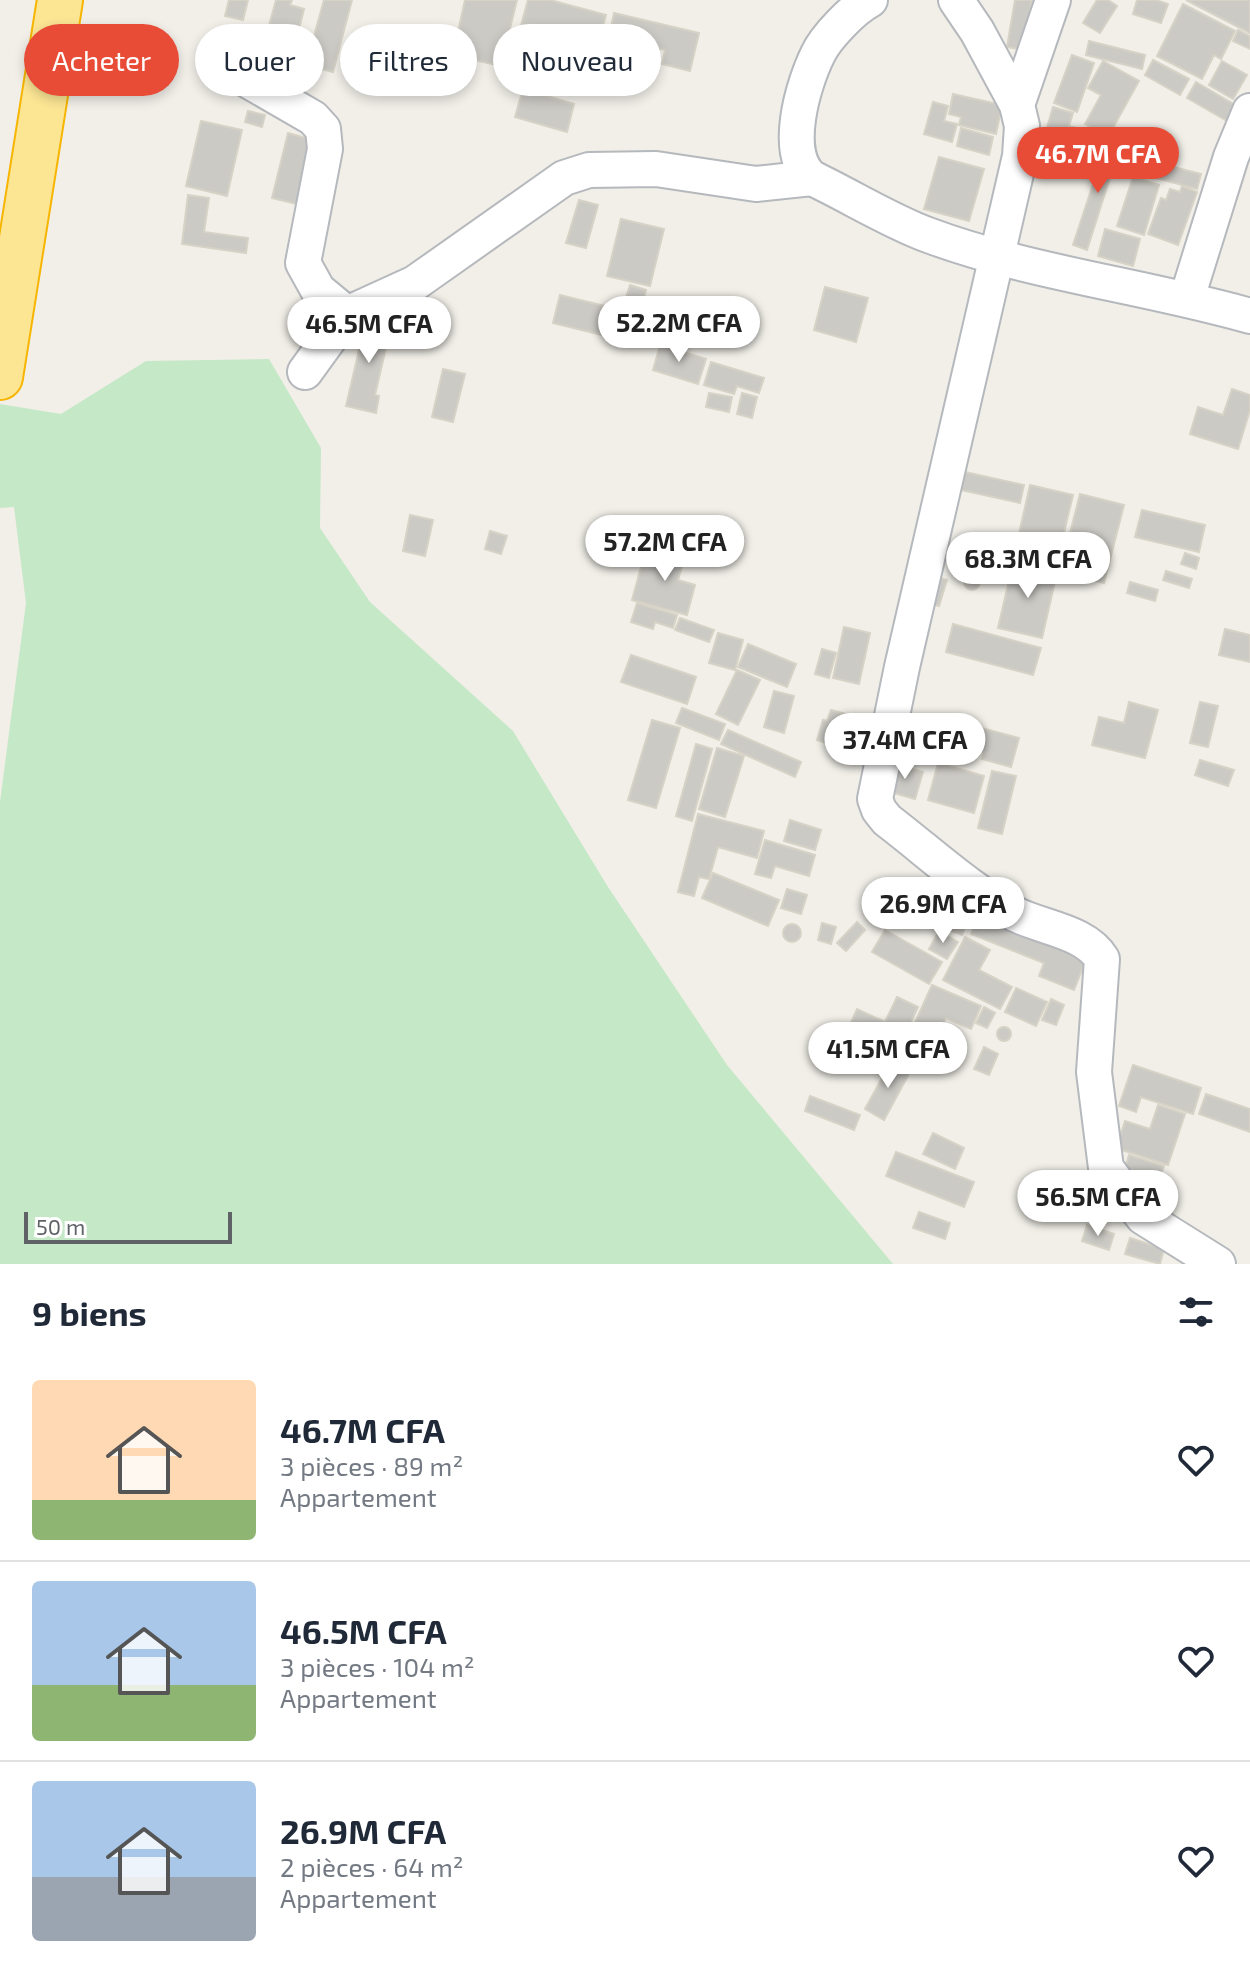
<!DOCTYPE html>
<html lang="fr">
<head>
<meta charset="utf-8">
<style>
  :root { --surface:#fff; --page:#f2f2f3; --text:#1f2937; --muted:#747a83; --line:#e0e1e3; --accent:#e84c37 }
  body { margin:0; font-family:"Exo 2",sans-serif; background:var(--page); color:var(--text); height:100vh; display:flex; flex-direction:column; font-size:30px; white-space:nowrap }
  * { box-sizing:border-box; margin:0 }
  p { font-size:26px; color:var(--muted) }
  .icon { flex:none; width:44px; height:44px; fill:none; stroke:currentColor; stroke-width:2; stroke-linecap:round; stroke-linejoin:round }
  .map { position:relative; height:1264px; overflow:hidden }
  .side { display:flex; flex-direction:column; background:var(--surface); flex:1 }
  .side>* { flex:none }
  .guide { position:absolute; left:24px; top:24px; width:800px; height:72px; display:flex; gap:16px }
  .scale { position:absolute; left:24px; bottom:20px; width:208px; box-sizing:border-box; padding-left:8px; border:4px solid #5f6368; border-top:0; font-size:22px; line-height:28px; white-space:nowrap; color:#5f6368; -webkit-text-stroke:6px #fff; paint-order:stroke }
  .price { position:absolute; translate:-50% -68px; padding:0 18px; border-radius:28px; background:#fff; color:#222; font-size:26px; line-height:52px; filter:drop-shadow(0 2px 4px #0008) }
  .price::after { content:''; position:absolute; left:50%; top:48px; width:24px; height:18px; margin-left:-12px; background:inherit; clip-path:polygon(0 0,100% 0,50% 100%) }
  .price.selected { background:var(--accent); color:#fff }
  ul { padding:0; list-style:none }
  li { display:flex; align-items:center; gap:24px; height:200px; padding:0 32px }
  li+li { border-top:2px solid var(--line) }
  li span { display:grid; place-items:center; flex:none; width:224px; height:160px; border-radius:8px; color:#555 }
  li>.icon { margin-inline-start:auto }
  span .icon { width:96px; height:96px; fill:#fffc; stroke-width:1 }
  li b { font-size:34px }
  h2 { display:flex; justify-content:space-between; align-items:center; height:96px; padding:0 32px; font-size:34px }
  .tag { padding:0 28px; border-radius:36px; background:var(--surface); box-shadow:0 4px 12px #0003; font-size:28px; line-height:72px }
  .tag.selected { background:var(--accent); color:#fff }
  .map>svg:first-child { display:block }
</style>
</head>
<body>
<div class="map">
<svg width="1250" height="1264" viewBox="0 0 1250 1264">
  <rect width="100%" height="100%" fill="#f1efe8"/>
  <!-- green -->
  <path fill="#c5e8c7" d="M269,359L321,448L320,528L370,602L513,731L608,887L727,1065L893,1264H0V802L26,603L14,507L0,508V404L61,414L146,361Z"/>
  <!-- building -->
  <g fill="#cccac5" stroke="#d6d2c6" stroke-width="2">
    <path d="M229,0H248L243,20L225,16Z"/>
    <path d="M276,0H292L290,5L304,9L296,41L267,33Z"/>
    <path d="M324,0H352L333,72L306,65Z"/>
    <path d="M465,0H517L501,66L453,55Z"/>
    <path d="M528,0H550L606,15L597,49L520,29Z"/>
    <path d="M1015,0H1032L1023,50L1007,47Z"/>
    <path d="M1097,0H1108L1117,6L1100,33L1083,23Z"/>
    <path d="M1137,0H1156L1168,4L1161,23L1133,14Z"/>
    <path d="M1186,0H1250V33Z"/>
    <path d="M1183,4L1235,31L1221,59L1214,55L1202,79L1157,56Z"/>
    <path d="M614,13L699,33L690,71L662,64L665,50L609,37Z"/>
    <path d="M220,27L236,31L232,47L216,44Z"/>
    <path d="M243,30L270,38L264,59L237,51Z"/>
    <path d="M1238,30L1250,36V49L1233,41Z"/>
    <path d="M1089,41L1145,55L1142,69L1086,55Z"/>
    <circle cx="622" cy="64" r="10"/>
    <path d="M1072,55L1094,63L1077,112L1054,103Z"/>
    <path d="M1153,60L1189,79L1180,95L1145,75Z"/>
    <path d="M1103,61L1139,81L1108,137L1085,124L1101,95L1088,88Z"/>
    <path d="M1222,61L1247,75L1233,99L1209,85Z"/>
    <path d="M1196,82L1237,106L1227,121L1187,98Z"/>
    <path d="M523,89L574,104L567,132L515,117Z"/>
    <path d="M953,94L1002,105L996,134L959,125L961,117L949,114Z"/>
    <path d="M933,102L948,106L944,121L957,124L952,142L924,134Z"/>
    <path d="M1053,107L1073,113L1069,126L1087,131L1083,148L1044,138Z"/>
    <path d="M248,111L265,115L262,127L245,122Z"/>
    <path d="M201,121L242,130L227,196L186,186Z"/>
    <path d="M961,128L993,137L989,155L957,146Z"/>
    <path d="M288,133L313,140L297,204L272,198Z"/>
    <path d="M1105,148L1128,155L1123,171L1113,168L1087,250L1073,245Z"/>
    <path d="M939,157L984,169L969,221L924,209Z"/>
    <path d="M1138,158L1201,174L1197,189L1134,172Z"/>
    <path d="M1133,177L1159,185L1144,235L1117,226Z"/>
    <path d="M1182,186L1197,192L1178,245L1148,234L1161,198L1166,200L1170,189L1180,192Z"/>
    <path d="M188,195L209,198L204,232L248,238L246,253L182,244Z"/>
    <path d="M579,200L598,205L586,248L566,243Z"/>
    <path d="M621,219L664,229L650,286L607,276Z"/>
    <path d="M1105,229L1140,239L1133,266L1098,256Z"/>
    <path d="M630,285L646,290L641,309L624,304Z"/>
    <path d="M825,287L868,298L856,342L814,330Z"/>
    <path d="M560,295L629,312L622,340L553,323Z"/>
    <path d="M367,316L392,322L375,395L379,396L376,413L346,406Z"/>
    <path d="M660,345L706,359L698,384L653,370Z"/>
    <path d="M711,362L764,378L759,393L737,386L734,394L704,385Z"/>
    <path d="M443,369L465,374L453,422L432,417Z"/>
    <path d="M1232,389L1250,395V410L1238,449L1190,434L1198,407L1223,415Z"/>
    <path d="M709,393L732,397L729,412L706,407Z"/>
    <path d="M742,393L757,397L752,418L737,414Z"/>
    <path d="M965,472L1024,485L1020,503L961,490Z"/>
    <path d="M1030,485L1073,495L1056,566L1014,556Z"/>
    <path d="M1080,494L1124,505L1104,583L1060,572Z"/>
    <path d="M1142,510L1205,525L1199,552L1135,537Z"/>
    <path d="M410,515L433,520L425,556L403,551Z"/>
    <path d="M675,527L687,531L683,546L670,543Z"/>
    <path d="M490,531L507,536L501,554L485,549Z"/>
    <path d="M662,546L686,552L678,580L695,585L687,615L632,600L643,560L658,564Z"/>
    <path d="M1185,553L1199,558L1196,569L1181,564Z"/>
    <path d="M1013,563L1057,573L1042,638L998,628Z"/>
    <path d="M1166,571L1192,579L1189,588L1163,580Z"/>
    <circle cx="972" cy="582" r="8"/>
    <path d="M930,575L947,580L939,606L923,602Z"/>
    <path d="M1130,582L1158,590L1155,601L1127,593Z"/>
    <path d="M637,603L677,615L673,628L655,622L653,629L631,622Z"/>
    <path d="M680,618L714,630L709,642L675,630Z"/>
    <path d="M953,624L1041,648L1033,675L946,652Z"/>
    <path d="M844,627L870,633L859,684L833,678Z"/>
    <path d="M1225,629L1250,635V662L1219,655Z"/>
    <path d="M718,633L743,640L735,670L709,663Z"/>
    <path d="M748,644L796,664L787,687L738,667Z"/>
    <path d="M822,649L836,653L829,678L815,674Z"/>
    <path d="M631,655L696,677L687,704L621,682Z"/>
    <path d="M737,670L760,680L738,725L716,714Z"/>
    <path d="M774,691L794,696L784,733L764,727Z"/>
    <path d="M1129,702L1158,710L1145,758L1092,745L1099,717L1124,723Z"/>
    <path d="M1200,702L1218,706L1208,747L1190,743Z"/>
    <path d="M682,708L725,724L719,740L676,723Z"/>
    <path d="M831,710L857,717L851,736L843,734L838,747L817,740L823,720L827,721Z"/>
    <path d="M937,716L1019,738L1011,767L982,759L984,752L931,738Z"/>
    <path d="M901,717L928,725L916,764L889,756Z"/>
    <path d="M652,720L680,728L656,808L628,800Z"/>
    <path d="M728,730L801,762L795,777L721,744Z"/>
    <path d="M696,744L712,749L692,821L676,816Z"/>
    <path d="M717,748L744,756L725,817L699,809Z"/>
    <path d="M1200,760L1234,770L1228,786L1195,775Z"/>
    <path d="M938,763L984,776L974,813L928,800Z"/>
    <path d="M894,764L923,772L915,799L887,791Z"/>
    <path d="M992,771L1016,776L1002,834L978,828Z"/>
    <path d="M698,814L764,831L757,858L718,847L709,879L699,877L694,896L678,892Z"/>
    <path d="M790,820L821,830L815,850L784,841Z"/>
    <path d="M765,840L815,855L809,876L775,866L771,878L755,874Z"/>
    <path d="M713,873L779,900L768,926L702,898Z"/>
    <path d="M898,879L973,908L962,935L887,906Z"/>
    <path d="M787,889L807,895L801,914L781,908Z"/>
    <path d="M979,914L1087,957L1074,990L1039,976L1044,963L971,934Z"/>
    <path d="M857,922L865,930L846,951L837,943Z"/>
    <path d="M822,923L836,927L831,944L818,940Z"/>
    <circle cx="792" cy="933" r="9"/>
    <path d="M885,930L942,962L929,984L872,952Z"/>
    <path d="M939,931L958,942L947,959L929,949Z"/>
    <path d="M965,937L990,950L979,970L1012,987L1000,1009L943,980Z"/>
    <path d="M932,985L981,1006L971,1029L946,1018L936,1040L912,1029Z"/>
    <path d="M1016,988L1047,1002L1036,1026L1005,1012Z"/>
    <path d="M897,997L918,1007L895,1056L846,1034L857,1009L885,1022Z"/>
    <path d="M1051,999L1064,1005L1056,1025L1042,1020Z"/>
    <path d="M984,1007L995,1013L987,1028L976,1023Z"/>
    <circle cx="1004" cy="1034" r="7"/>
    <path d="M984,1047L998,1054L989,1075L974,1069Z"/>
    <path d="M892,1060L911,1070L884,1120L865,1109Z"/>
    <path d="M1133,1065L1201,1088L1193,1114L1141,1097L1136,1112L1119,1106Z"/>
    <path d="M1206,1094L1250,1109V1132L1199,1114Z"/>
    <path d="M810,1096L860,1115L854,1130L805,1111Z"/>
    <path d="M1158,1105L1185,1114L1168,1165L1116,1148L1125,1121L1150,1129Z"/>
    <path d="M933,1133L964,1148L955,1169L923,1154Z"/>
    <path d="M896,1152L974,1182L964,1207L886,1176Z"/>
    <path d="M1129,1155L1164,1166L1158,1182L1124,1171Z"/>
    <path d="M919,1212L950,1223L945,1239L913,1228Z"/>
    <path d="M1087,1225L1114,1234L1109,1250L1082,1241Z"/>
    <path d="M1130,1238L1164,1249L1160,1264L1125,1254Z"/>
  </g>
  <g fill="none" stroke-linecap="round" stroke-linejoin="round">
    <!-- minor casing -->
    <g stroke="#b5b8bc" stroke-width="38">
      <g id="minor">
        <path d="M870,0C853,9 826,37 818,54C803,84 782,154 812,178C850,196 890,221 928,235C1030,273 1145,286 1250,316"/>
        <path d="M956,0L977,31L1017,105L1022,126L1020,156L902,667L875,799L879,810L887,820C929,852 970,891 1017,915C1044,928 1086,932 1102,959L1094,1072L1106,1168L1143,1217L1218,1264"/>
        <path d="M228,69L313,118L323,129L325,149L303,263L318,290L347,314"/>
        <path d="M1017,105L1053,0"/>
        <path d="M1187,298L1231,157L1250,111"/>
        <path d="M305,372L347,314L415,283L564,178L589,170L656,169L756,184L812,178"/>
      </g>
    </g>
    <!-- highway casing -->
    <g stroke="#f7b502" stroke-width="48">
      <path id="highway" d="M0,377L60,0"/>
    </g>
    <!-- minor -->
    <use href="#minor" stroke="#fff" stroke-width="34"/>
    <!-- highway -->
    <use href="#highway" stroke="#fce694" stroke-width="44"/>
  </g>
</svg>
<div class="scale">50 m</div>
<b class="price selected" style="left:1098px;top:195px">46.7M CFA</b>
<b class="price" style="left:679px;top:364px">52.2M CFA</b>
<b class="price" style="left:369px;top:365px">46.5M CFA</b>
<b class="price" style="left:665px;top:583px">57.2M CFA</b>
<b class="price" style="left:1028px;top:600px">68.3M CFA</b>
<b class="price" style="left:905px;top:781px">37.4M CFA</b>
<b class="price" style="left:943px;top:945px">26.9M CFA</b>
<b class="price" style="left:888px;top:1090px">41.5M CFA</b>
<b class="price" style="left:1098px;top:1238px">56.5M CFA</b>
<div class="guide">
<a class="tag selected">Acheter</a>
<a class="tag">Louer</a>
<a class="tag">Filtres</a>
<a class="tag">Nouveau</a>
</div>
</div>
<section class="side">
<h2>9 biens<svg class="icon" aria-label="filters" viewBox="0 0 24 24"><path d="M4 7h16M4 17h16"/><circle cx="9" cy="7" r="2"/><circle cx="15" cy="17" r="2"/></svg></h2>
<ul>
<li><span style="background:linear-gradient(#ffd9b3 75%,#8fb573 0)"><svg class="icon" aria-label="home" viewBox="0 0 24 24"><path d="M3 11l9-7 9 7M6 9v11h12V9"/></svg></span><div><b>46.7M CFA</b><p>3 pièces · 89 m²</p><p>Appartement</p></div><svg class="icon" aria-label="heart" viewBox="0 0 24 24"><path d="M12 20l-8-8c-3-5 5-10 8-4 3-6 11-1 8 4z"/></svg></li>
<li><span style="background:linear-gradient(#a9c7e8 65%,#8fb573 0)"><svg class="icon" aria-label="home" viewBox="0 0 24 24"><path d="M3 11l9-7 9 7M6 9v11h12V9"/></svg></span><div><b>46.5M CFA</b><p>3 pièces · 104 m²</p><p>Appartement</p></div><svg class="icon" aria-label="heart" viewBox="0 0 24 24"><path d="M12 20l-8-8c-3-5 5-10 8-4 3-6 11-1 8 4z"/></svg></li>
<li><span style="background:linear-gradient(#a9c7e8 60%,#9aa5b1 0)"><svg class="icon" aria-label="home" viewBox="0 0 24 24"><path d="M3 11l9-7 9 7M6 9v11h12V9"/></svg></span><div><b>26.9M CFA</b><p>2 pièces · 64 m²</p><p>Appartement</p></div><svg class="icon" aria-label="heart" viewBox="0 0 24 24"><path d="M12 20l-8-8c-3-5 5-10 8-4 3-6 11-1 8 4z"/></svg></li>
</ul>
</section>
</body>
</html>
